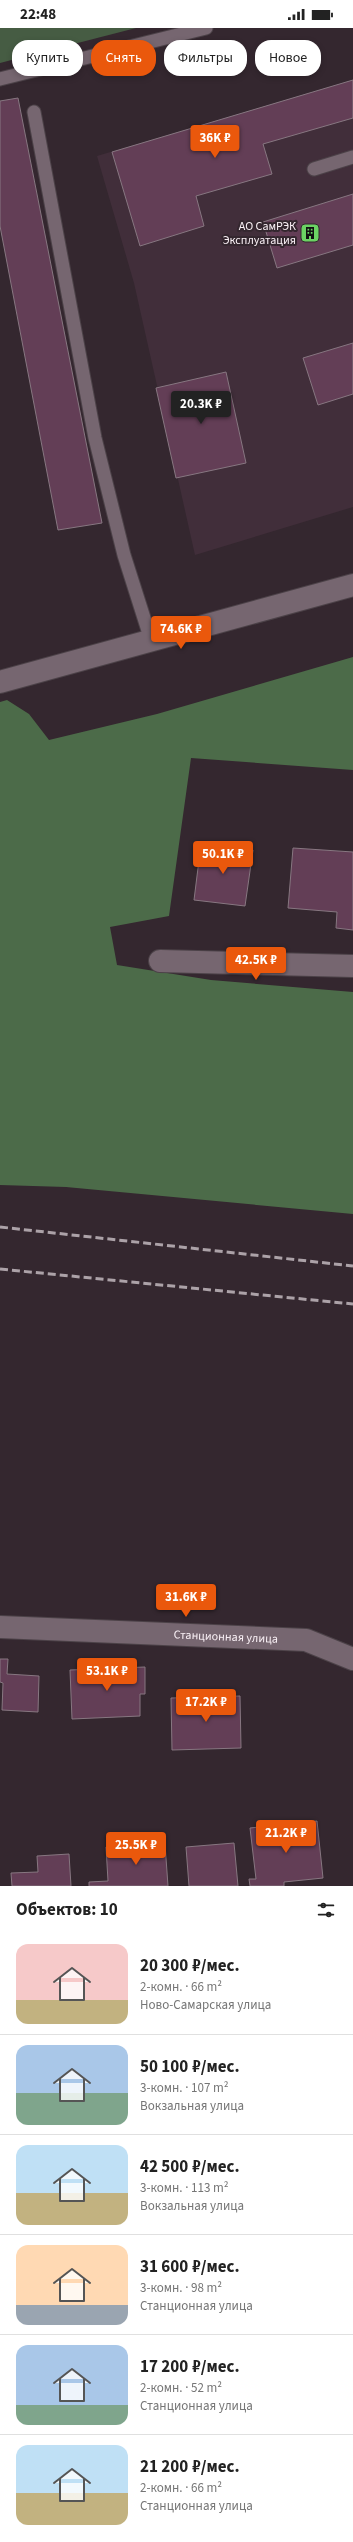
<!DOCTYPE html>
<html lang="ru">
<head>
<meta charset="utf-8">
<style>
  :root { --surface:#fff; --page:#f2f2f2; --text:#222; --muted:#767676; --line:#e0e0e0; --accent:#ea580c }
  body { margin:0; font-family:"Source Sans 3",sans-serif; background:var(--page); color:var(--text); height:100vh; display:flex; flex-direction:column; font-size:15px; white-space:nowrap }
  * { box-sizing:border-box; margin:0 }
  p { font-size:13px; color:var(--muted) }
  .icon { flex:none; width:22px; height:22px; fill:none; stroke:currentColor; stroke-width:2; stroke-linecap:round; stroke-linejoin:round }
  .map { position:relative; height:1858px; overflow:hidden }
  .sheet { display:flex; flex-direction:column; background:var(--surface); flex:1 }
  .sheet>* { flex:none }
  .hud { position:absolute; left:12px; top:12px; width:329px; height:36px; display:flex; gap:8px }
  .price { position:absolute; translate:-50% -34px; padding:0 9px; border-radius:4px; background:var(--accent); color:#fff; font-size:13px; line-height:26px; filter:drop-shadow(0 1px 2px #0008) }
  .price::after { content:''; position:absolute; left:50%; top:24px; width:12px; height:9px; margin-left:-6px; background:inherit; clip-path:polygon(0 0,100% 0,50% 100%) }
  .price.active { background:#222; color:#fff }
  ul { padding:0; list-style:none }
  li { display:flex; align-items:center; gap:12px; height:100px; padding:0 16px }
  li+li { border-top:1px solid var(--line) }
  li span { display:grid; place-items:center; flex:none; width:112px; height:80px; border-radius:12px; color:#555 }
  li>.icon { margin-inline-start:auto }
  span .icon { width:48px; height:48px; fill:#fffc; stroke-width:1 }
  li b { font-size:17px }
  h2 { display:flex; justify-content:space-between; align-items:center; height:48px; padding:0 16px; font-size:17px }
  .tag { padding:0 14px; border-radius:16px; background:var(--surface); box-shadow:0 2px 6px #0003; font-size:14px; line-height:36px }
  .tag.active { background:var(--accent); color:#fff }
  .status { display:flex; justify-content:space-between; align-items:center; height:28px; padding:0 20px; background:var(--surface); direction:ltr }
  .status svg { height:11px; fill:currentColor }
  .map>svg:first-child { display:block }
</style>
</head>
<body>
<div class="status"><b>22:48</b><svg viewBox="0 0 49 12"><path d="M0 12V9h3v3zM5 12V6h3v6zM10 12V3h3v9zM15 12V0h3v12zM26 1h20v11H26zM47 4h2v5h-2z"/></svg></div>
<div class="map">
<svg width="353" height="1858" viewBox="0 0 353 1858">
  <rect width="100%" height="100%" fill="#34272f"/>
  <!-- built -->
  <path fill="#412e3a" d="M353,52V479L195,527L134,255L97,128Z"/>
  <!-- green -->
  <path fill="#465c43" d="M0,0H136L0,35Z"/>
  <!-- forest -->
  <path fill="#4c6b49" d="M353,629V742L191,730L169,888L110,899L117,937L211,952L353,964V1186L66,1159L0,1157V674L7,672L29,686L49,712L157,686Z"/>
  <!-- building -->
  <g fill="#633e56" stroke="#877781">
    <path d="M353,52V90L263,116L272,146L196,168L204,198L140,218L112,124Z"/>
    <path d="M18,70L102,495L58,502L0,198V73Z"/>
    <path d="M353,166V217L277,240L263,194Z"/>
    <path d="M353,315V366L318,377L303,330Z"/>
    <path d="M226,344L246,435L176,450L156,360Z"/>
    <path d="M201,816L253,822L245,878L194,872Z"/>
    <path d="M293,820L353,824V902L336,900L337,884L288,880Z"/>
    <path d="M0,1631H8L7,1646L39,1648L38,1684L2,1682L3,1655L0,1654Z"/>
    <path d="M145,1639V1666H140V1688L72,1691L70,1642Z"/>
    <path d="M240,1668L241,1720L172,1722L171,1670Z"/>
    <path d="M317,1793L323,1850L284,1854V1858H250L249,1851H256L250,1800Z"/>
    <path d="M234,1815L238,1858H189L186,1819Z"/>
    <path d="M165,1816L168,1858H89V1854L108,1853L106,1819Z"/>
    <path d="M69,1826L71,1858H12L11,1845L38,1844L37,1828Z"/>
  </g>
  <g fill="none" stroke-linecap="round" stroke-linejoin="round">
    <!-- service casing -->
    <g stroke="#4c4248" stroke-width="15">
      <g id="service">
        <path d="M0,51L206,0"/>
        <path d="M34,84L95,410L124,527L151,612"/>
        <path d="M314,141L353,129"/>
      </g>
    </g>
    <!-- minor casing -->
    <g stroke="#4c4248" stroke-width="24">
      <g id="minor">
        <path d="M0,654L353,557"/>
        <path d="M160,933L353,938"/>
        <path id="s1" d="M0,1599L306,1612L353,1631"/>
      </g>
    </g>
    <!-- service -->
    <use href="#service" stroke="#766670" stroke-width="13"/>
    <!-- minor -->
    <use href="#minor" stroke="#766670" stroke-width="22"/>
    <!-- rail -->
    <g stroke="#aca2a8" stroke-width="3" stroke-dasharray="8 4" stroke-linecap="butt">
      <path d="M0,1199L353,1238"/>
      <path d="M0,1241L353,1276"/>
    </g>
  </g>
  <!-- icons -->
  <defs>
    <g id="building-square" transform="scale(1)"><rect x="-9" y="-9" width="18" height="18" rx="4" fill="#6bd363" stroke="#34272f"/><path d="M-4-6H4V6H1V3H-1V6H-4ZM-2.5-4.3h1.7v1.8h-1.7ZM.8-4.3h1.7v1.8H.8ZM-2.5-1h1.7V.8h-1.7ZM.8-1h1.7V.8H.8Z" fill="#111"/></g>
  </defs>
  <g fill-rule="evenodd">
    <use href="#building-square" x="310" y="205"/>
  </g>
  <g text-anchor="middle" stroke-width="4" stroke-linejoin="round" paint-order="stroke">
    <!-- poi labels -->
    <g font-size="12" fill="#faf1f6" stroke="#34272f" text-anchor="end">
      <text x="296" y="202">АО СамРЭК<tspan x="296" dy="14">Эксплуатация</tspan></text>
    </g>
    <!-- street labels -->
    <g font-size="12" fill="#faf1f6" stroke="#34272f">
      <text dy="4" stroke="none"><textPath href="#s1" startOffset="226">Станционная улица</textPath></text>
    </g>
  </g>
</svg>
<b class="price" style="left:215px;top:131px">36K ₽</b>
<b class="price active" style="left:201px;top:397px">20.3K ₽</b>
<b class="price" style="left:181px;top:622px">74.6K ₽</b>
<b class="price" style="left:223px;top:847px">50.1K ₽</b>
<b class="price" style="left:256px;top:953px">42.5K ₽</b>
<b class="price" style="left:186px;top:1590px">31.6K ₽</b>
<b class="price" style="left:107px;top:1664px">53.1K ₽</b>
<b class="price" style="left:206px;top:1695px">17.2K ₽</b>
<b class="price" style="left:286px;top:1826px">21.2K ₽</b>
<b class="price" style="left:136px;top:1838px">25.5K ₽</b>
<div class="hud">
<a class="tag">Купить</a>
<a class="tag active">Снять</a>
<a class="tag">Фильтры</a>
<a class="tag">Новое</a>
</div>
</div>
<section class="sheet">
<h2>Объектов: 10<svg class="icon" aria-label="filters" viewBox="0 0 24 24"><path d="M4 7h16M4 17h16"/><circle cx="9" cy="7" r="2"/><circle cx="15" cy="17" r="2"/></svg></h2>
<ul>
<li><span style="background:linear-gradient(#f6c9c9 70%,#c2b280 0)"><svg class="icon" aria-label="home" viewBox="0 0 24 24"><path d="M3 11l9-7 9 7M6 9v11h12V9"/></svg></span><div><b>20 300 ₽/мес.</b><p>2-комн. · 66 m²</p><p>Ново-Самарская улица</p></div></li>
<li><span style="background:linear-gradient(#a9c7e8 60%,#7fa58c 0)"><svg class="icon" aria-label="home" viewBox="0 0 24 24"><path d="M3 11l9-7 9 7M6 9v11h12V9"/></svg></span><div><b>50 100 ₽/мес.</b><p>3-комн. · 107 m²</p><p>Вокзальная улица</p></div></li>
<li><span style="background:linear-gradient(#bfe0f5 60%,#c2b280 0)"><svg class="icon" aria-label="home" viewBox="0 0 24 24"><path d="M3 11l9-7 9 7M6 9v11h12V9"/></svg></span><div><b>42 500 ₽/мес.</b><p>3-комн. · 113 m²</p><p>Вокзальная улица</p></div></li>
<li><span style="background:linear-gradient(#ffd9b3 75%,#9aa5b1 0)"><svg class="icon" aria-label="home" viewBox="0 0 24 24"><path d="M3 11l9-7 9 7M6 9v11h12V9"/></svg></span><div><b>31 600 ₽/мес.</b><p>3-комн. · 98 m²</p><p>Станционная улица</p></div></li>
<li><span style="background:linear-gradient(#a9c7e8 75%,#7fa58c 0)"><svg class="icon" aria-label="home" viewBox="0 0 24 24"><path d="M3 11l9-7 9 7M6 9v11h12V9"/></svg></span><div><b>17 200 ₽/мес.</b><p>2-комн. · 52 m²</p><p>Станционная улица</p></div></li>
<li><span style="background:linear-gradient(#bfe0f5 60%,#c2b280 0)"><svg class="icon" aria-label="home" viewBox="0 0 24 24"><path d="M3 11l9-7 9 7M6 9v11h12V9"/></svg></span><div><b>21 200 ₽/мес.</b><p>2-комн. · 66 m²</p><p>Станционная улица</p></div></li>
</ul>
</section>
</body>
</html>
